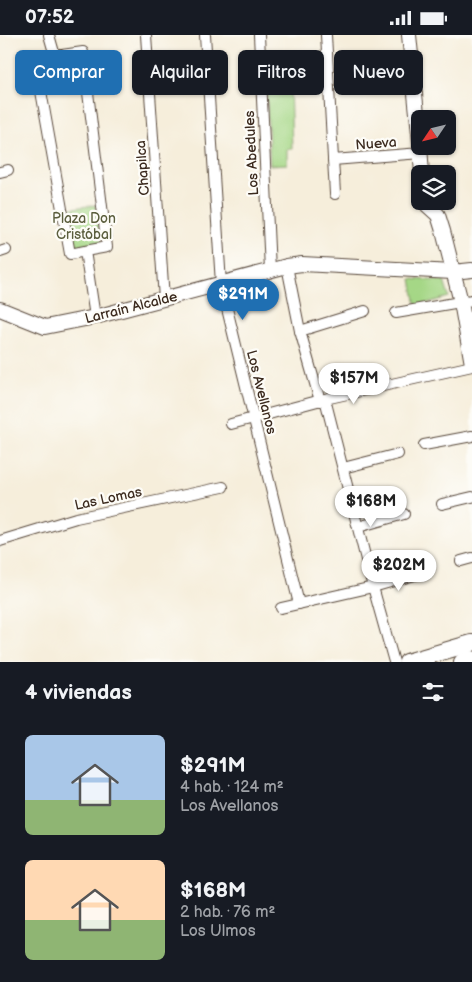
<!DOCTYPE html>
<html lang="es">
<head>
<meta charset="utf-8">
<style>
  :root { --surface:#171b24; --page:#20242c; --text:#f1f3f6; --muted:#9ea1a6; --accent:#1f6fb2 }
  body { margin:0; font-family:"Balsamiq Sans",sans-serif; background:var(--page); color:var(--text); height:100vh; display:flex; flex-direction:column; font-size:19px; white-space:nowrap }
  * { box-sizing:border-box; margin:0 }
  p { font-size:16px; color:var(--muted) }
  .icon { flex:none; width:28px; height:28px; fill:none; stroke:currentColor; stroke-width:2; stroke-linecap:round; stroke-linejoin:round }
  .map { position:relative; height:627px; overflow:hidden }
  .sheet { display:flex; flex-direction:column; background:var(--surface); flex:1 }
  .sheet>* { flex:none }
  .hud { position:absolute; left:15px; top:15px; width:442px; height:45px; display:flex; gap:10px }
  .needle { width:32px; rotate:235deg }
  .buttons { position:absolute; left:411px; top:75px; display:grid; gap:10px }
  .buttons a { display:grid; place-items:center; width:45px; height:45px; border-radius:8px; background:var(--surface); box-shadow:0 1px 4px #0004; font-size:25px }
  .price { position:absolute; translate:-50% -42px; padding:0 11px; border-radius:18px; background:#fff; color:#222; font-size:16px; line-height:32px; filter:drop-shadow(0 1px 2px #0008) }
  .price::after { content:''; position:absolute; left:50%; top:30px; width:15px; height:11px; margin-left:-8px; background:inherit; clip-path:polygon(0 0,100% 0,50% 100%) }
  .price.current { background:var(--accent); color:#fff }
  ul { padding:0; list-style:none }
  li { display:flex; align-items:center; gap:15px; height:125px; padding:0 25px }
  li span { display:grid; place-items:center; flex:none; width:140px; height:100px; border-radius:8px; color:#555 }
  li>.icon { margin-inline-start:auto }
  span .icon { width:60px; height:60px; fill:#fffc; stroke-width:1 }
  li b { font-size:21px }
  h2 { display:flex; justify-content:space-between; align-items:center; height:60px; padding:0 25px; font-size:21px }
  .tag { padding:0 18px; border-radius:8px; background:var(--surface); box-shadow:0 1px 4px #0004; font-size:18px; line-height:45px }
  .tag.current { background:var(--accent); color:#fff }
  .status { display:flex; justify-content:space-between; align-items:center; height:35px; padding:0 25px; background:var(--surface); direction:ltr }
  .status svg { height:14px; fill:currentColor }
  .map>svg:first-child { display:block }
</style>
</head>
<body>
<div class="status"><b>07:52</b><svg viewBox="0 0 49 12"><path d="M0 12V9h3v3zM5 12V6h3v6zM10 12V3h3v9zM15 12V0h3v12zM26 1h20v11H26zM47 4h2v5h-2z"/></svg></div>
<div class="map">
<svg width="472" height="627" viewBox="0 0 472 627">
  <rect width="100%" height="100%" fill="#fdfcf7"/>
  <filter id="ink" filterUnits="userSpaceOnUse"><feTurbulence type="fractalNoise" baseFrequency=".02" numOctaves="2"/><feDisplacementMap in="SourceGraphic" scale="10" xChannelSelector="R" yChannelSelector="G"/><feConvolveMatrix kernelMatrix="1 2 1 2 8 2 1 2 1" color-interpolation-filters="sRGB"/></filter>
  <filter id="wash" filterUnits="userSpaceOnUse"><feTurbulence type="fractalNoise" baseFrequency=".0096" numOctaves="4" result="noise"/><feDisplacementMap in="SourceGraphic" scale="20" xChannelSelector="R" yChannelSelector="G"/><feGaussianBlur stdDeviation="1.12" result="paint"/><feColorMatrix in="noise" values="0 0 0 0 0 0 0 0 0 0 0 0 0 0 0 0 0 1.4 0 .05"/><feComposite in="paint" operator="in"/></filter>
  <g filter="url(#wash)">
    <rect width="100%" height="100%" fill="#f6eedb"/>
    <!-- green -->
    <g fill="#a5d786" stroke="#708052">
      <path d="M290,48L292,114H287V129L270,130L266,49Z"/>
      <path d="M95,170L101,209L73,213L67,174Z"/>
      <path d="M411,244L444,246L449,262L416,271Z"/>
    </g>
  </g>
  <g filter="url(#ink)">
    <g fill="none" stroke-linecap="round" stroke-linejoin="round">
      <!-- street casing -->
      <g stroke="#57473a" stroke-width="12">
        <g id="street">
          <path d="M49,0L55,21"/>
          <path d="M146,0L164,264"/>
          <path d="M205,0L221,249L299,569"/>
          <path d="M259,0L270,235"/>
          <path d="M326,0L335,159"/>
          <path d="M333,125L421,118"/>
          <path d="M0,137L8,135"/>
          <path d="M85,216L107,212L83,17L55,21L36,28L70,219L85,216L95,282"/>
          <path d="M0,217L6,215"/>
          <path d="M287,231L300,296L320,366"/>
          <path d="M396,278L472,265"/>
          <path d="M300,296L365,276"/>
          <path d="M325,364L373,552L394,627"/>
          <path d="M231,389L325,364L472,331"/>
          <path d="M424,410L472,401"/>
          <path d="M343,433L398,419"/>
          <path d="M442,469L472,462"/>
          <path d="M358,492L404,479"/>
          <path d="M0,506L76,483L223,452"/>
          <path d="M461,526L472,523"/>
          <path d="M281,573L373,552L418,539"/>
        </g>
      </g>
      <!-- secondary casing -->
      <g stroke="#57473a" stroke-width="16">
        <g id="secondary">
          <path d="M409,0L420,108"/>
          <path d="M420,111L422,139"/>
          <path d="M425,166L427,170L438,180L443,196L461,267L472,329"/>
          <path d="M0,274L45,292L95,282L287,231L302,229L453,237L472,235"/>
        </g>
      </g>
      <!-- primary casing -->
      <g stroke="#57473a" stroke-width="18">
        <g id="primary">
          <path d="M407,627L472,608"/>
          <path d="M462,627L472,624"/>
        </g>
      </g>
      <!-- street -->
      <use href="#street" stroke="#fff" stroke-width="10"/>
      <!-- secondary -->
      <use href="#secondary" stroke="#fff" stroke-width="14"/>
      <!-- primary -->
      <use href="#primary" stroke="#fff" stroke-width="16"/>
    </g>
  </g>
  <g text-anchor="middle" stroke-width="4.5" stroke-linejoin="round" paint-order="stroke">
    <!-- street labels -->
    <g font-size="14" fill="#3b2a1e" stroke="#fdfcf7">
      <text transform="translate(376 108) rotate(-4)" y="5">Nueva</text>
      <text transform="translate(251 118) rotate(-93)" y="5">Los Abedules</text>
      <text transform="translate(142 133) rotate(-94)" y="5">Chapilca</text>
      <text transform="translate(131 272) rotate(-14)" y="5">Larraín Alcalde</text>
      <text transform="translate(262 357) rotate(76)" y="5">Los Avellanos</text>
      <text transform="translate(108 463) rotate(-12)" y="5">Las Lomas</text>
    </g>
    <!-- park labels -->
    <g font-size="14" fill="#5b5e3d" stroke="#fdfcf7">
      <text x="84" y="188">Plaza Don<tspan x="84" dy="16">Cristóbal</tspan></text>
    </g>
  </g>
</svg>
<div class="buttons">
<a><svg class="needle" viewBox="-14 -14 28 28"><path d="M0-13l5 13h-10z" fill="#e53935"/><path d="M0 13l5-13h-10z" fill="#9ea1a6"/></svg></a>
<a><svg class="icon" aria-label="layers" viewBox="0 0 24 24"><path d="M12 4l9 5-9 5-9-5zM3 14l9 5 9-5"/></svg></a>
</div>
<b class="price current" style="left:243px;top:286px">$291M</b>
<b class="price" style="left:354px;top:370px">$157M</b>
<b class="price" style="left:371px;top:493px">$168M</b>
<b class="price" style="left:399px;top:557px">$202M</b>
<div class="hud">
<a class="tag current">Comprar</a>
<a class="tag">Alquilar</a>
<a class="tag">Filtros</a>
<a class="tag">Nuevo</a>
</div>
</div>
<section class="sheet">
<h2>4 viviendas<svg class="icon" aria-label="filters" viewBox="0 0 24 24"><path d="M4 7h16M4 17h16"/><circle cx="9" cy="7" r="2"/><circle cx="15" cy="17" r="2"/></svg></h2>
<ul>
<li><span style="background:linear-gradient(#a9c7e8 65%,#8fb573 0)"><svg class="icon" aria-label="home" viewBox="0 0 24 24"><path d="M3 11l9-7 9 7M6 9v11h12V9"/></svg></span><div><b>$291M</b><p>4 hab. · 124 m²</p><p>Los Avellanos</p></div></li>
<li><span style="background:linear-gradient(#ffd9b3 60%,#8fb573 0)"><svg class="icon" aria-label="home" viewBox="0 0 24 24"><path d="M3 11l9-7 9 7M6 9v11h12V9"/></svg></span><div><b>$168M</b><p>2 hab. · 76 m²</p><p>Los Ulmos</p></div></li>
</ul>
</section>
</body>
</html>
